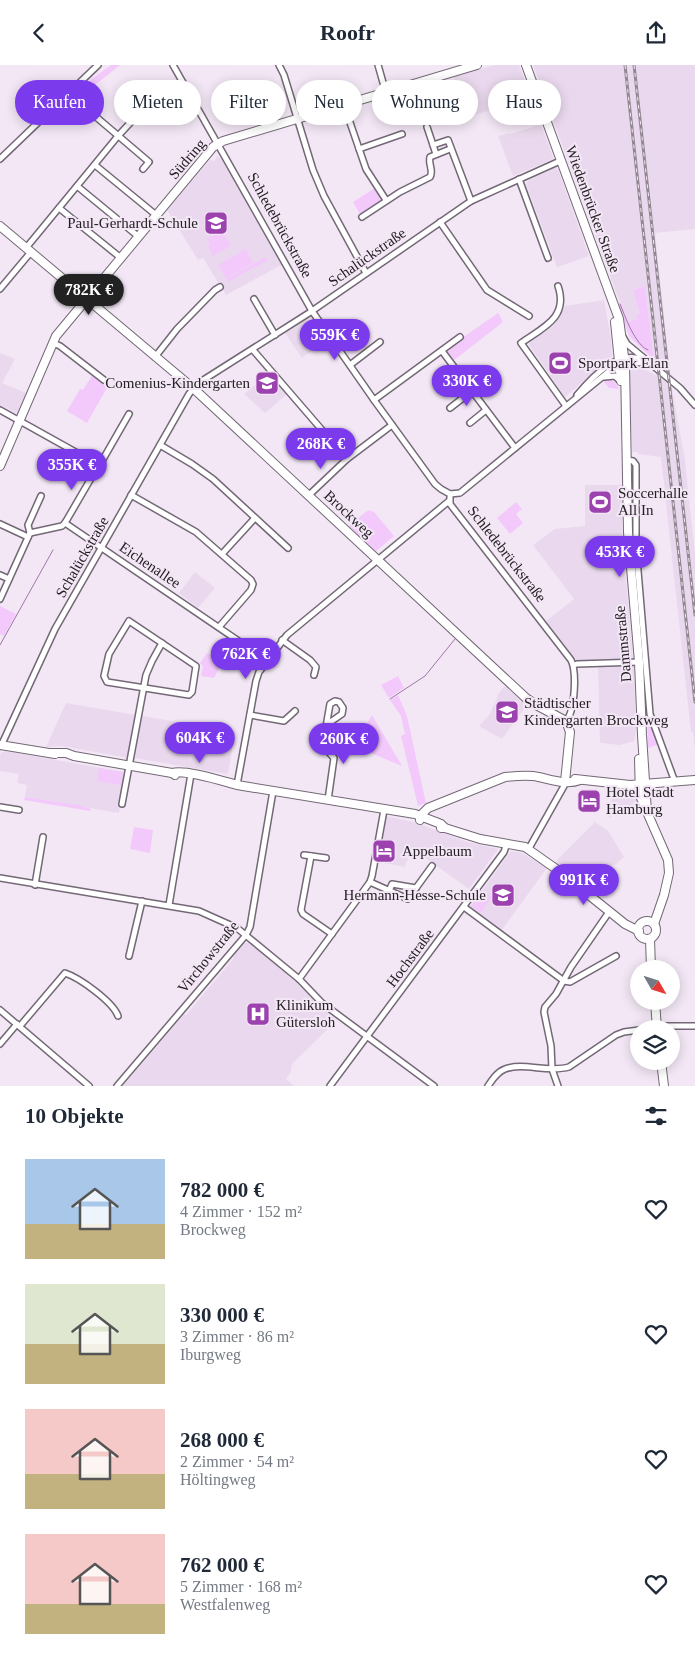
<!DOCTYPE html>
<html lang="de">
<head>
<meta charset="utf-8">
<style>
  :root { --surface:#fff; --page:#f6f6f7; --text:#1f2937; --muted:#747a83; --accent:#7c3aed }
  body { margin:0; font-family:"Times New Roman",serif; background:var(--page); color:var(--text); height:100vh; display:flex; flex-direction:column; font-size:19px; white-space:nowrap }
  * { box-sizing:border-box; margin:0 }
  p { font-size:16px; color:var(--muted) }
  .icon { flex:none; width:28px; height:28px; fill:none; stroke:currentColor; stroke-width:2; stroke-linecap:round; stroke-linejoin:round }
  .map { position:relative; height:1021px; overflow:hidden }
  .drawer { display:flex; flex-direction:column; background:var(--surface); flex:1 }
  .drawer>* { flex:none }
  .guide { position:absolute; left:15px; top:15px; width:665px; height:45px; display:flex; gap:10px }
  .needle { width:32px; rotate:129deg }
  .controls { position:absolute; left:630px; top:895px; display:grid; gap:10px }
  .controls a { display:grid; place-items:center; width:50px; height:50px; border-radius:50%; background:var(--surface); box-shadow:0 2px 12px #0003; font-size:25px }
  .price { position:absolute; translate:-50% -42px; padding:0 11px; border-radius:18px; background:var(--accent); color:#fff; font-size:16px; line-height:32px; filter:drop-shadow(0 1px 2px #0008) }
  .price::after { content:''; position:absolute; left:50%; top:30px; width:15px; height:11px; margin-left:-8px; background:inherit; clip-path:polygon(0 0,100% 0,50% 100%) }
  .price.active { background:#222; color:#fff }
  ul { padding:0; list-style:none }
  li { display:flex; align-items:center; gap:15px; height:125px; padding:0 25px }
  li span { display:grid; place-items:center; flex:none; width:140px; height:100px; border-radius:0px; color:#555 }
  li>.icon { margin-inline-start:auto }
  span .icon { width:60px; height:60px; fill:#fffc; stroke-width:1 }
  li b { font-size:21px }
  h2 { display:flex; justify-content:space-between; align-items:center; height:60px; padding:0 25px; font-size:21px }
  .chip { padding:0 18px; border-radius:22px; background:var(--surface); box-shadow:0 2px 12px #0003; font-size:18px; line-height:45px }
  .chip.active { background:var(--accent); color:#fff }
  header { display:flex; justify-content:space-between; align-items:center; height:65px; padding:0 25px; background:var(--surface); font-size:22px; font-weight:800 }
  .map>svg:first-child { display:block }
</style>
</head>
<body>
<header><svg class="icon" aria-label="back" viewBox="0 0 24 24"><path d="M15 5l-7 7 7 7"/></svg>Roofr<svg class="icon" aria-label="share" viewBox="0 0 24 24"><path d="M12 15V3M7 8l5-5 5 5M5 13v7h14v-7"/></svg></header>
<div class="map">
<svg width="695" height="1021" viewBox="0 0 695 1021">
  <rect width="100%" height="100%" fill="#f3e7f5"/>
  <!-- built -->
  <g fill="#ead9ee">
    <path d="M494,0H519L530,30L525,32L517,38L470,51L466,49L454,12Z"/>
    <path d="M533,0H695V164L655,168L672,324L685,395L688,425L685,426L686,434H689L695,488V687L693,667H691L661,392L638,389V387H632L629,310L632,304L639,302L656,310L645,221L633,225L640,249L637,254L628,257L620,238Z"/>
    <path d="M541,59L553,92V94L513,111L498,71L510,68L511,69Z"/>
    <path d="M216,92L221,93L281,200L226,230L203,193L198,195L167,145L210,95L215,96Z"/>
    <path d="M555,103L558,104L589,191L557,202L526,119L529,115Z"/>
    <path d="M604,235L611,275L612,291L565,332L529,280L530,276L555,258L561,250L565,241Z"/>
    <path d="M306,255L311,256L326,276L302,293L285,268Z"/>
    <path d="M0,288L15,294L2,318L26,328L18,348H16L0,340Z"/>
    <path d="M269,308L287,329L265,348L244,329Z"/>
    <path d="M585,420H622V468L633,595L577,596L546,556L574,534L533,480L555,464L585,461Z"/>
    <path d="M195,507L215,523L198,543L179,528Z"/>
    <path d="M633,600L634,602L636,665L634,676L620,680L600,678L598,601Z"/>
    <path d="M505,621L527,640L502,674L479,661L489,650L496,636L498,629Z"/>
    <path d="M66,638L136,650L128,693L62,681L46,682Z"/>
    <path d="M142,651L235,666L228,709L135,693Z"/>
    <path d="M5,686L124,707L119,748L25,732L27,720L17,718L19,709L0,706V691L1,688Z"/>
    <path d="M612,724L633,726L638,739L609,753Z"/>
    <path d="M386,751L417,758L467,777L498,784L469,824L414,785L406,797L405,802L378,797Z"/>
    <path d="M595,757L608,766L624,792L615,800H612L607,805L612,811L595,830L566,804L555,797Z"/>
    <path d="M511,786L522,788L547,803L501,866L469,843Z"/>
    <path d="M244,878H249L296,917L319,941L337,955L292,999L291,1007L286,1014L294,1021H123L184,949L186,950L234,893L233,891Z"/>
  </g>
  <!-- green -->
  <g fill="#f3c9fc">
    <path d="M111,0H120L90,24L85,19Z"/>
    <path d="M153,21L165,37L150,50L137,34Z"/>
    <path d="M375,123L382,133L381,138L361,151L353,137Z"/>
    <path d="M222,166L231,181L213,191L208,181L210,180L207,174Z"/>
    <path d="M246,184L253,198L226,213L218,200Z"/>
    <path d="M266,192L268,195L228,217L226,214Z"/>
    <path d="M645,221L654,295L629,271L619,240L621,238L628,257L637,254L636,250L640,249L633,225Z"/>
    <path d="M498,248L503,257L453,296L451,295L445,288L463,275L462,273Z"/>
    <path d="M93,309L108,321L87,358L67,346L80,324L83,325Z"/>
    <path d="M607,314C613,314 616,318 619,324L609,323L603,316Z"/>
    <path d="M516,437L522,444L516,449L523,458L510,469L497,453Z"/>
    <path d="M368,445L374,447L394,471L376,486L349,461Z"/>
    <path d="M0,541L16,549L4,571L0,569Z"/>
    <path d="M207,588L222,598L214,613L201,611L203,601L200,598Z"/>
    <path d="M398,611L404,623L389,633L381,620Z"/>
    <path d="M398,630L407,651L426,738L418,741L401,671L405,669L401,651L390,635Z"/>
    <path d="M372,650L402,701L354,681Z"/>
    <path d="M647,651L650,652L660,679L648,683Z"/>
    <path d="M99,703L123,707L121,720L97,716Z"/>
    <path d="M25,732L78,740L91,744L90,746L24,735Z"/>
    <path d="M134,762L153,765L150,788L130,784Z"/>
    <path d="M483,825L492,832L480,848L471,841Z"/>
  </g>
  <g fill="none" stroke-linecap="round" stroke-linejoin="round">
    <!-- stream -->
    <g stroke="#a075a9" stroke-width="1">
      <path d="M620,239C625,251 635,280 648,285"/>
      <path d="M0,580L53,485"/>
      <path d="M390,634L425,611L455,574"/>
    </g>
    <!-- street casing -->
    <g stroke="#736875" stroke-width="8">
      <g id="street">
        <path d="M173,0L312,246L374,335L435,419L441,424L450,429"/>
        <path d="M279,0L284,10L313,105L324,131L366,208"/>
        <path d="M378,0L386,28"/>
        <path d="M68,28L149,97L143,104"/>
        <path d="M344,40L366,104L386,135"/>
        <path d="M427,62L436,89"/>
        <path d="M433,80L448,75L471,136"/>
        <path d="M359,84L402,69"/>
        <path d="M0,94L98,0"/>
        <path d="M95,100L156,150"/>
        <path d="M519,114L548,193"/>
        <path d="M77,121L139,172"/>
        <path d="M59,143L121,193"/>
        <path d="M362,152L400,127L430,112C434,106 428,99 430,92L450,84"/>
        <path d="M440,157L487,225L529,251"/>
        <path d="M26,183L118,71L130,58L145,46"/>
        <path d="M558,221C569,253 542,263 521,278L566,341"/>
        <path d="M0,224L31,187"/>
        <path d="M254,234L275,270"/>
        <path d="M623,272L627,279L680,323L695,340"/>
        <path d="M53,278L60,281L104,315"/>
        <path d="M253,285L347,394"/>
        <path d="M442,286L515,383"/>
        <path d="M155,292L177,264L215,225L220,222"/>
        <path d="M350,300L380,277"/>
        <path d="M604,312L615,311L620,316"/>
        <path d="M577,330C593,311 618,284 644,295"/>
        <path d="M374,335L460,272"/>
        <path d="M450,343L472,326"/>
        <path d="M0,345L97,399"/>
        <path d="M470,358L486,345"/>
        <path d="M160,380L192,399L213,414L288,483"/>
        <path d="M627,395L633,396L636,400V482L650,649L675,717"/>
        <path d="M97,399L102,396L129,349"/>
        <path d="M450,429L460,428L612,304C624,297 638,296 651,300"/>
        <path d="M131,430L196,467L251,515L253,519L251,525L219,562"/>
        <path d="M308,431L347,394L392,360"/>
        <path d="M450,432V439L571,595C577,607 575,646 566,656"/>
        <path d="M65,458L268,596"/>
        <path d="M0,459L28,472"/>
        <path d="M30,468L28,460L41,431"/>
        <path d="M222,489L255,453"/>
        <path d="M0,510L9,514"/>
        <path d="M0,534L30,468L62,461L65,458L97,403V399"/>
        <path d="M129,556L196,601L192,627L189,630L107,617L104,611L109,589Z"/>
        <path d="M282,575L310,595L316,602L314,610"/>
        <path d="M574,600L577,599L639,597"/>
        <path d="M250,650L284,656L295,646"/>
        <path d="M326,660L342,649L343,643L339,637L335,636L330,639L323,679L325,683L334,693L328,735"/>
        <path d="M1,681L55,564L189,329L197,319L309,248L471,136L560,96"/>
        <path d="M237,720L256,616L259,607L287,570L449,436"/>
        <path d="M122,739L146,610L152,596L162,578"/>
        <path d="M0,742L19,745"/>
        <path d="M528,785L564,721L565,717"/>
        <path d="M304,790L326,793"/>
        <path d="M311,791L301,845L303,849L332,869"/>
        <path d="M0,813L199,846L237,863L299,914L322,938L434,1021"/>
        <path d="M370,817L408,834L432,801"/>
        <path d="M35,820L43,772"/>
        <path d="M389,826L392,819L416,823"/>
        <path d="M169,840L191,709"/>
        <path d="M464,842L564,916L570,917L616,891"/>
        <path d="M129,891L142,836"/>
        <path d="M299,914L370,817L372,811L384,745"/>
        <path d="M0,945L89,1021"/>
        <path d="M20,961L65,908C80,913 113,937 118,951"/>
        <path d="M647,964L667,961H695"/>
        <path d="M0,979L17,959"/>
        <path d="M117,1021L246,870L250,862L273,726"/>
        <path d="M330,1021L504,787L507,778"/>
        <path d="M488,1021C492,1015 497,1007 505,1004C523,997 548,1008 569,1002L616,970L624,967L639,965"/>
        <path d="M558,1021L552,1004L551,981L544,947L545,942L556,929L571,902L609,847"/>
      </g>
    </g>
    <!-- secondary casing -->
    <g stroke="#736875" stroke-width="10">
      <g id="secondary">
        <path d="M526,0L619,254L625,299L628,467L639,597L642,670L647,747"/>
        <path d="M0,161L193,323L526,633L538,641L566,656L570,667L565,717"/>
        <path d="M615,257L621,316"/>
        <path d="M0,401L56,271L213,82L223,76L477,0"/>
        <path d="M0,680L55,689"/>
        <path d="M51,688H66L74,691L172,708L175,710"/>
        <path d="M639,694L640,731L668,795L669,808L664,830L654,859"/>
        <path d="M172,708C186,704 222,716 237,720L415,749L441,759L445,763"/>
        <path d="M575,714L630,720L695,715"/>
        <path d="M420,755L423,748L428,743L505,712C514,711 523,710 533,711C548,713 565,721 580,715"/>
        <path d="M441,763H445L480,774L525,782L559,806L625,859L639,866"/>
        <circle cx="647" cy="865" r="9"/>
        <path d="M650,874L651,904"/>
        <path d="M655,936L657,964"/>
        <path d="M661,996L664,1021"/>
      </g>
    </g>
    <!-- street -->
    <use href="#street" stroke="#fff" stroke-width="5"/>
    <!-- secondary -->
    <use href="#secondary" stroke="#fff" stroke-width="8"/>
    <!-- rail casing -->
    <g stroke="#918892" stroke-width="3">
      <g id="rail">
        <path d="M625,0L695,637"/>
        <path d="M634,0L695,550"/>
      </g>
    </g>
    <!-- rail -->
    <use href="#rail" stroke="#f3e7f5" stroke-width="1" stroke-dasharray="4" stroke-linecap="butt"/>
  </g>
  <!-- icons -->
  <defs>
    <g id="school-square" transform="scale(1.25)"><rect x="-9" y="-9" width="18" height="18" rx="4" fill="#9b42ae" stroke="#f3e7f5"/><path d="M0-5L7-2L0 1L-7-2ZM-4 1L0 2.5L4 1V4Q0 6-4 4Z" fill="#fff"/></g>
    <g id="stadium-square" transform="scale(1.25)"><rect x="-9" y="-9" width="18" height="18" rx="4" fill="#9b42ae" stroke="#f3e7f5"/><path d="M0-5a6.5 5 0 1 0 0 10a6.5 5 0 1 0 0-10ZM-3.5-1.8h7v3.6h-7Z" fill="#fff"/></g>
    <g id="hotel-square" transform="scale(1.25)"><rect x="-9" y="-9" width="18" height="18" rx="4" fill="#9b42ae" stroke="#f3e7f5"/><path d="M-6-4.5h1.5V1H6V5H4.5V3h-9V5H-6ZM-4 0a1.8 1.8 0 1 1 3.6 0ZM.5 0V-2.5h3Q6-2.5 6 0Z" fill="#fff"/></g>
    <g id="hospital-square" transform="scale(1.25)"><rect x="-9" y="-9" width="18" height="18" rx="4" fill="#9b42ae" stroke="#f3e7f5"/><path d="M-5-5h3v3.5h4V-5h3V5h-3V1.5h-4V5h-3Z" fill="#fff"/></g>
  </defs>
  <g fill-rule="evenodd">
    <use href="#school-square" x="216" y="158"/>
    <use href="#stadium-square" x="560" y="298"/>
    <use href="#school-square" x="267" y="318"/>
    <use href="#stadium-square" x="600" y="437"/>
    <use href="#school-square" x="507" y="647"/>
    <use href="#hotel-square" x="589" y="736"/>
    <use href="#hotel-square" x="384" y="786"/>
    <use href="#school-square" x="503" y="830"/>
    <use href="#hospital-square" x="258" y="949"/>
  </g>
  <g text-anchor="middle" stroke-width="4" stroke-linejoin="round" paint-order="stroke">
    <!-- street labels -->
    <g font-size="15" fill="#252025" stroke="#f3e7f5">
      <text transform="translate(187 94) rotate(-49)" y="5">Südring</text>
      <text transform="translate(593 144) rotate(70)" y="5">Wiedenbrücker Straße</text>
      <text transform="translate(280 160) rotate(61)" y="5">Schledebrückstraße</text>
      <text transform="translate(367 192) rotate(-35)" y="5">Schalückstraße</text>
      <text transform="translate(349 449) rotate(43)" y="5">Brockweg</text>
      <text transform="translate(507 489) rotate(52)" y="5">Schledebrückstraße</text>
      <text transform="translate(82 492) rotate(-60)" y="5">Schalückstraße</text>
      <text transform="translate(150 500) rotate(34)" y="5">Eichenallee</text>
      <text transform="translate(623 579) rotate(-95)" y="5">Dammstraße</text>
      <text transform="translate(208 892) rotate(-51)" y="5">Virchowstraße</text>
      <text transform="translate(410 893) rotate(-53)" y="5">Hochstraße</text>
    </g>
    <!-- poi labels -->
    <g font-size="15" fill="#252025" stroke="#f3e7f5" text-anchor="start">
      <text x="198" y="163" text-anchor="end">Paul-Gerhardt-Schule</text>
      <text x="578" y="303">Sportpark Elan</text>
      <text x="250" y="323" text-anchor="end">Comenius-Kindergarten</text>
      <text x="618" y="433">Soccerhalle<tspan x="618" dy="17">All In</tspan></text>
      <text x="524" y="643">Städtischer<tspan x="524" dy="17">Kindergarten Brockweg</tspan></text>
      <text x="606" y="732">Hotel Stadt<tspan x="606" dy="17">Hamburg</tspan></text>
      <text x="402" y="791">Appelbaum</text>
      <text x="486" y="835" text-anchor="end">Hermann-Hesse-Schule</text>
      <text x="276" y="945">Klinikum<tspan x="276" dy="17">Gütersloh</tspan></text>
    </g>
  </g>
</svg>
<div class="controls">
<a><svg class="needle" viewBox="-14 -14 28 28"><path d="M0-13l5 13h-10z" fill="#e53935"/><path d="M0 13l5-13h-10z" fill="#747a83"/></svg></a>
<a><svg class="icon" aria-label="layers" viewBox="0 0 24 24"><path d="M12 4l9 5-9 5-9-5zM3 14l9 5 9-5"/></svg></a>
</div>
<b class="price active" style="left:89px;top:251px">782K €</b>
<b class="price" style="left:335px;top:296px">559K €</b>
<b class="price" style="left:467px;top:342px">330K €</b>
<b class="price" style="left:321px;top:405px">268K €</b>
<b class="price" style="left:72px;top:426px">355K €</b>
<b class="price" style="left:620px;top:513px">453K €</b>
<b class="price" style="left:246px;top:615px">762K €</b>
<b class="price" style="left:200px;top:699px">604K €</b>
<b class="price" style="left:344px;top:700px">260K €</b>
<b class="price" style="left:584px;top:841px">991K €</b>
<div class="guide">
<a class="chip active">Kaufen</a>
<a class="chip">Mieten</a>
<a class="chip">Filter</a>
<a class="chip">Neu</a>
<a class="chip">Wohnung</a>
<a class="chip">Haus</a>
</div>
</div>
<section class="drawer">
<h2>10 Objekte<svg class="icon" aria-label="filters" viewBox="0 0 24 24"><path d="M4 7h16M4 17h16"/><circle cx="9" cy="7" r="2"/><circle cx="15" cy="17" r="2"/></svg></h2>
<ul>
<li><span style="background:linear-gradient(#a9c7e8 65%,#c2b280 0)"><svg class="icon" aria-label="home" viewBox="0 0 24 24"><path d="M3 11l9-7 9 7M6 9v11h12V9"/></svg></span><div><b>782 000 €</b><p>4 Zimmer · 152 m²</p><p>Brockweg</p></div><svg class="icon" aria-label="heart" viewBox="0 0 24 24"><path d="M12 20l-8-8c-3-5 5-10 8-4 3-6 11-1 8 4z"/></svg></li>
<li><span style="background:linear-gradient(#dfe7d0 60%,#c2b280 0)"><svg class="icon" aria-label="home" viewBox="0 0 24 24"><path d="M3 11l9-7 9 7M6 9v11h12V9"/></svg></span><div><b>330 000 €</b><p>3 Zimmer · 86 m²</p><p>Iburgweg</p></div><svg class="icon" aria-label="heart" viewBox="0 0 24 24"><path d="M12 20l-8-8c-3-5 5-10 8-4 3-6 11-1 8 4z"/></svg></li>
<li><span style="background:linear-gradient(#f6c9c9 65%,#c2b280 0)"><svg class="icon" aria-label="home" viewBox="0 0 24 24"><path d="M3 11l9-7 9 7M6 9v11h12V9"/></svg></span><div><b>268 000 €</b><p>2 Zimmer · 54 m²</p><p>Höltingweg</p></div><svg class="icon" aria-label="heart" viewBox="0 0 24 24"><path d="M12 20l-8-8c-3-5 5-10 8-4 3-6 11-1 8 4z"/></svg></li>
<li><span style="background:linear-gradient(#f6c9c9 70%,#c2b280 0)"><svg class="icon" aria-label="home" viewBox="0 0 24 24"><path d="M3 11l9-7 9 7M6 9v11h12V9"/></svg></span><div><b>762 000 €</b><p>5 Zimmer · 168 m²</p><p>Westfalenweg</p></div><svg class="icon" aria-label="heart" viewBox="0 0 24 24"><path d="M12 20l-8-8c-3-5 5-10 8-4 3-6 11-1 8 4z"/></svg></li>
</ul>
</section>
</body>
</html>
